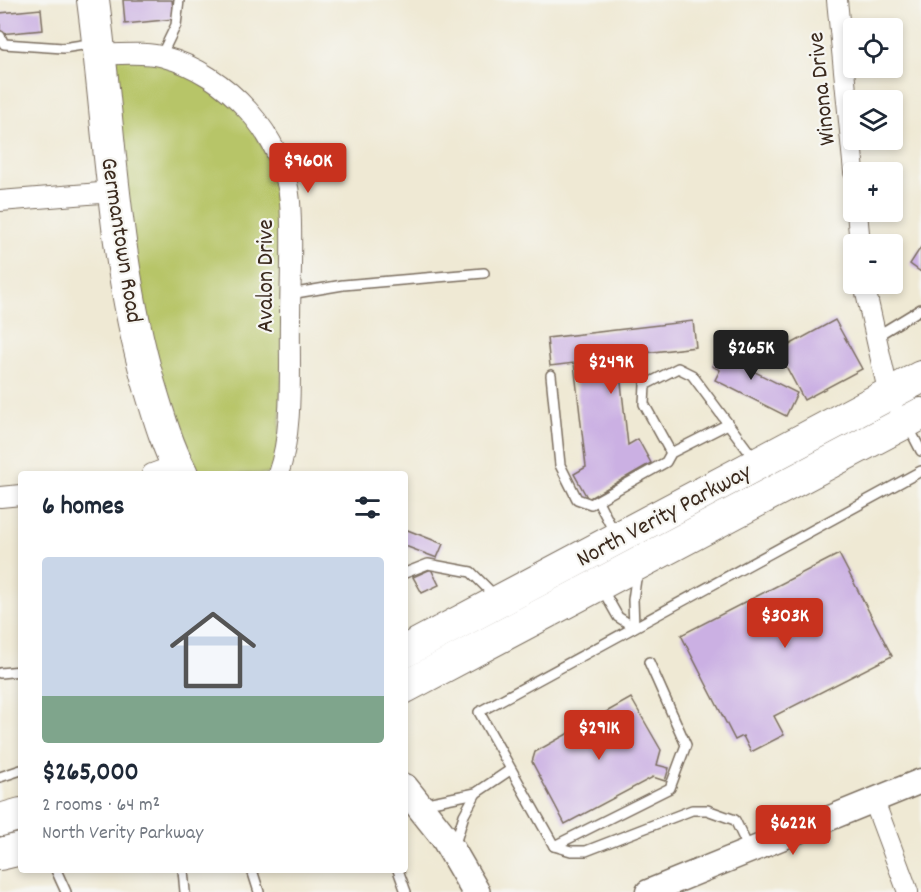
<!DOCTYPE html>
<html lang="en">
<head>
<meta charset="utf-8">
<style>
  :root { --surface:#fff; --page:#f2f2f3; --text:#1f2937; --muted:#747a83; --accent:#c8321e }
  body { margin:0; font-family:Dekko,sans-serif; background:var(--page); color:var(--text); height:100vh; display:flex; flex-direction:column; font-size:22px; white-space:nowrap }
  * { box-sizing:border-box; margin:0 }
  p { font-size:20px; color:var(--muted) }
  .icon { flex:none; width:33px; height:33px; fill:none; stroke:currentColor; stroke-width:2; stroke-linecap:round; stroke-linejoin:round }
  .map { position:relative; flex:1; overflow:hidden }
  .side { position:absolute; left:18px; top:471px; width:390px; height:402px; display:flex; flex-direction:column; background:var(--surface); border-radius:6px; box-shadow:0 3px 9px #0003 }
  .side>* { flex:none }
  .fabs { position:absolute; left:843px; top:18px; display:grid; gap:12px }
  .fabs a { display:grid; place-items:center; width:60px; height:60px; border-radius:6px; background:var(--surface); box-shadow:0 3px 9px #0003; font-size:30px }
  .price { position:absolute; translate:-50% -51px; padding:0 14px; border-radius:6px; background:var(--accent); color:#fff; font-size:20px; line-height:39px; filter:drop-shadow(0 2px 3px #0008) }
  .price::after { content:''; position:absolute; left:50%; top:36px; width:18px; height:14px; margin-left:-9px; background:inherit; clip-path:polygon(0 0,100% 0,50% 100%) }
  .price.active { background:#222; color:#fff }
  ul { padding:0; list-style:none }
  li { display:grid; align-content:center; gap:12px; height:318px; padding:0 24px }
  li span { display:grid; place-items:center; height:186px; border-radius:6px; color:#555 }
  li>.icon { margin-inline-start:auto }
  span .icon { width:108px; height:108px; fill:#fffc; stroke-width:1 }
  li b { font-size:26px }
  h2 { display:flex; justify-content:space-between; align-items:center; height:72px; padding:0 24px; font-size:26px }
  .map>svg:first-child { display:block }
</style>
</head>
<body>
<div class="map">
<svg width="921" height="892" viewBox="0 0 921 892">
  <rect width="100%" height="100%" fill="#f6f6f2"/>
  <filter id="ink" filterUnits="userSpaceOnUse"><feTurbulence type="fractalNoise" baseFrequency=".0167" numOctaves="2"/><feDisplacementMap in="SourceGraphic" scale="12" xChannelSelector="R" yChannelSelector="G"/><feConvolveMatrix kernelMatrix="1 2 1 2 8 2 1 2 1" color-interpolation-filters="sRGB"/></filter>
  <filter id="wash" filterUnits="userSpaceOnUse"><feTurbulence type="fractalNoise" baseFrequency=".008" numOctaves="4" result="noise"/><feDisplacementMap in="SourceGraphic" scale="24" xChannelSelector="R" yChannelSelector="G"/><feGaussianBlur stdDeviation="1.35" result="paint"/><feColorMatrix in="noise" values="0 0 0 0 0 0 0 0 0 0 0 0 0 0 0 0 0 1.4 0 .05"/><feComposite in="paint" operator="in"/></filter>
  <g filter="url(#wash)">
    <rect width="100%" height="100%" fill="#efe9d4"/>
    <!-- green -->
    <path fill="#b7c568" stroke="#797843" stroke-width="1.5" d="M100,54L161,56L237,97L290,200L278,474H182L156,408Z"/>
    <g id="blocks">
      <!-- building -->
      <g fill="#cbb0e3">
        <path d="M123,0H172L174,19L125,24Z"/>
        <path d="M41,9L43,30L0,34V13Z"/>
        <path d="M921,247V272L910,264Z"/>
        <path d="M835,320L862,369L804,400L778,351Z"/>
        <path d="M693,321L696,347L618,356L628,445L638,439L651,463L588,499L574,474L586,467L574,363L550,366L547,338Z"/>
        <path d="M724,343L754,359L749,369L797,393L786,416L715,380L720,370L712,366Z"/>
        <path d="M405,529L443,544L437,558L405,546Z"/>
        <path d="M839,554L892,656L774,716L784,735L751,752L743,736L735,740L681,635Z"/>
        <path d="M431,569L439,585L422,593L413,577Z"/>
        <path d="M631,698L661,750L657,765L669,768L665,781L653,777L565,824L532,762L535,752Z"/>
      </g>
    </g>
  </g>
  <g filter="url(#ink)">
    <use href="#blocks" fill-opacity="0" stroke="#7a6d5e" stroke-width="1.5"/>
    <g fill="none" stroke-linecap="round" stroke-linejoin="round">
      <!-- service casing -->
      <g stroke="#7a6d5e" stroke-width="12">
        <g id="service">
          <path d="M0,36L4,44L63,48L95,43"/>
          <path d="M161,56L176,25L179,0"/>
          <path d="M290,294L343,285L484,273"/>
          <path d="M875,337L921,309"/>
          <path d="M551,375L560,465L577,499L591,504L666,462L671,453L728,424"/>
          <path d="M908,426L921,451"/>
          <path d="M671,453L644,404L645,385L678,368L692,375L755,460"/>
          <path d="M598,501L615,534"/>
          <path d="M405,573L428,564L471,572L495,596"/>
          <path d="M601,587L618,617L634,627"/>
          <path d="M634,627L633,600L637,572"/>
          <path d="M0,673L21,671"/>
          <path d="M0,777L21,770"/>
          <path d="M422,804L476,793L510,770"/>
          <path d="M455,844L464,815L476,793"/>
          <path d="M554,846L670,788L686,745L649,662"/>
          <path d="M749,849L735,820L707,810H692L586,851H571L554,846L479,712L921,471"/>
          <path d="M56,870L66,892"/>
          <path d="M183,870L185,892"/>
          <path d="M252,870L259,892"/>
          <path d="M398,870L406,892"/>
        </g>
      </g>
      <!-- minor casing -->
      <g stroke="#7a6d5e" stroke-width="22">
        <g id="minor">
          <path d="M837,0L854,172"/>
          <path d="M100,54C120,55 144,51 164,57C226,73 285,136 290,202C293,241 290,282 290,321C289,368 294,430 278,474"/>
          <path d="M0,201L113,192"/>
          <path d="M857,212L860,244"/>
          <path d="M864,284L889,395L893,402"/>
          <path d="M152,474L177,465"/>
          <path d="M0,497L21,495"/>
          <path d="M874,801L908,892"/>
        </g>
      </g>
      <!-- tertiary casing -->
      <g stroke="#7a6d5e" stroke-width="27">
        <path id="tertiary" d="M648,892L921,781"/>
      </g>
      <!-- secondary casing -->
      <g stroke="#7a6d5e" stroke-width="30">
        <path id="secondary" d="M405,788L444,837L476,892"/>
      </g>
      <!-- primary casing -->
      <g stroke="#7a6d5e" stroke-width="34">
        <g id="primary">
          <path d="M93,0C110,128 113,259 149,384C158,414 167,446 182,474"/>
          <path d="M405,651L921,377"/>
          <path d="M405,687L921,414"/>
          <path d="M0,820L21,814"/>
          <path d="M0,854L21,849"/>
        </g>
      </g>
      <!-- service -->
      <use href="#service" stroke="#fff" stroke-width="9"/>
      <!-- minor -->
      <use href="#minor" stroke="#fff" stroke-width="20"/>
      <!-- tertiary -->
      <use href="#tertiary" stroke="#fff" stroke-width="24"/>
      <!-- secondary -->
      <use href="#secondary" stroke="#fff" stroke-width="27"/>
      <!-- primary -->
      <use href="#primary" stroke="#fff" stroke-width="32"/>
    </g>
  </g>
  <g text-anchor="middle" stroke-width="4.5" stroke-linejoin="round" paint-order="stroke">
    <!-- street labels -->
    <g font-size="24" fill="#3b2a1e" stroke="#f6f6f2">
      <text transform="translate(820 89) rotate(-96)" y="8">Winona Drive</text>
      <text transform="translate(123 240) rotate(81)" y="8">Germantown Road</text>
      <text transform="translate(264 276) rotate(-90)" y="8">Avalon Drive</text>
      <text transform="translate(663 514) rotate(-28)" y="8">North Verity Parkway</text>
    </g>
  </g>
</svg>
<div class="fabs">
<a><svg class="icon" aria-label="locate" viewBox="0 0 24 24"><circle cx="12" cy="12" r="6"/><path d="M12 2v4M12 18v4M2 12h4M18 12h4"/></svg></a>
<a><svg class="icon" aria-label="layers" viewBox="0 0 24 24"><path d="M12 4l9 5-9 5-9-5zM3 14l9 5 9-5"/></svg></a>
<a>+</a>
<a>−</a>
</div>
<b class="price" style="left:308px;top:194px">$960K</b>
<b class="price active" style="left:751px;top:381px">$265K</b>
<b class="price" style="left:611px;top:395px">$249K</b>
<b class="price" style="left:785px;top:649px">$303K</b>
<b class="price" style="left:599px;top:761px">$291K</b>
<b class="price" style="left:793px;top:856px">$622K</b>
<section class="side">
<h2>6 homes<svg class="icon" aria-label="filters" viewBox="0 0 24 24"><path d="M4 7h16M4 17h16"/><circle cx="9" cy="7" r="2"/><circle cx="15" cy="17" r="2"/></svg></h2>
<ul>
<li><span style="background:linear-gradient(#c9d6e8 75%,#7fa58c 0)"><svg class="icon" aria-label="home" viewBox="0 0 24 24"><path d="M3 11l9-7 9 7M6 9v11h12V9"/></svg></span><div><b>$265,000</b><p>2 rooms · 64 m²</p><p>North Verity Parkway</p></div></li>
</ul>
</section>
</div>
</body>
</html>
